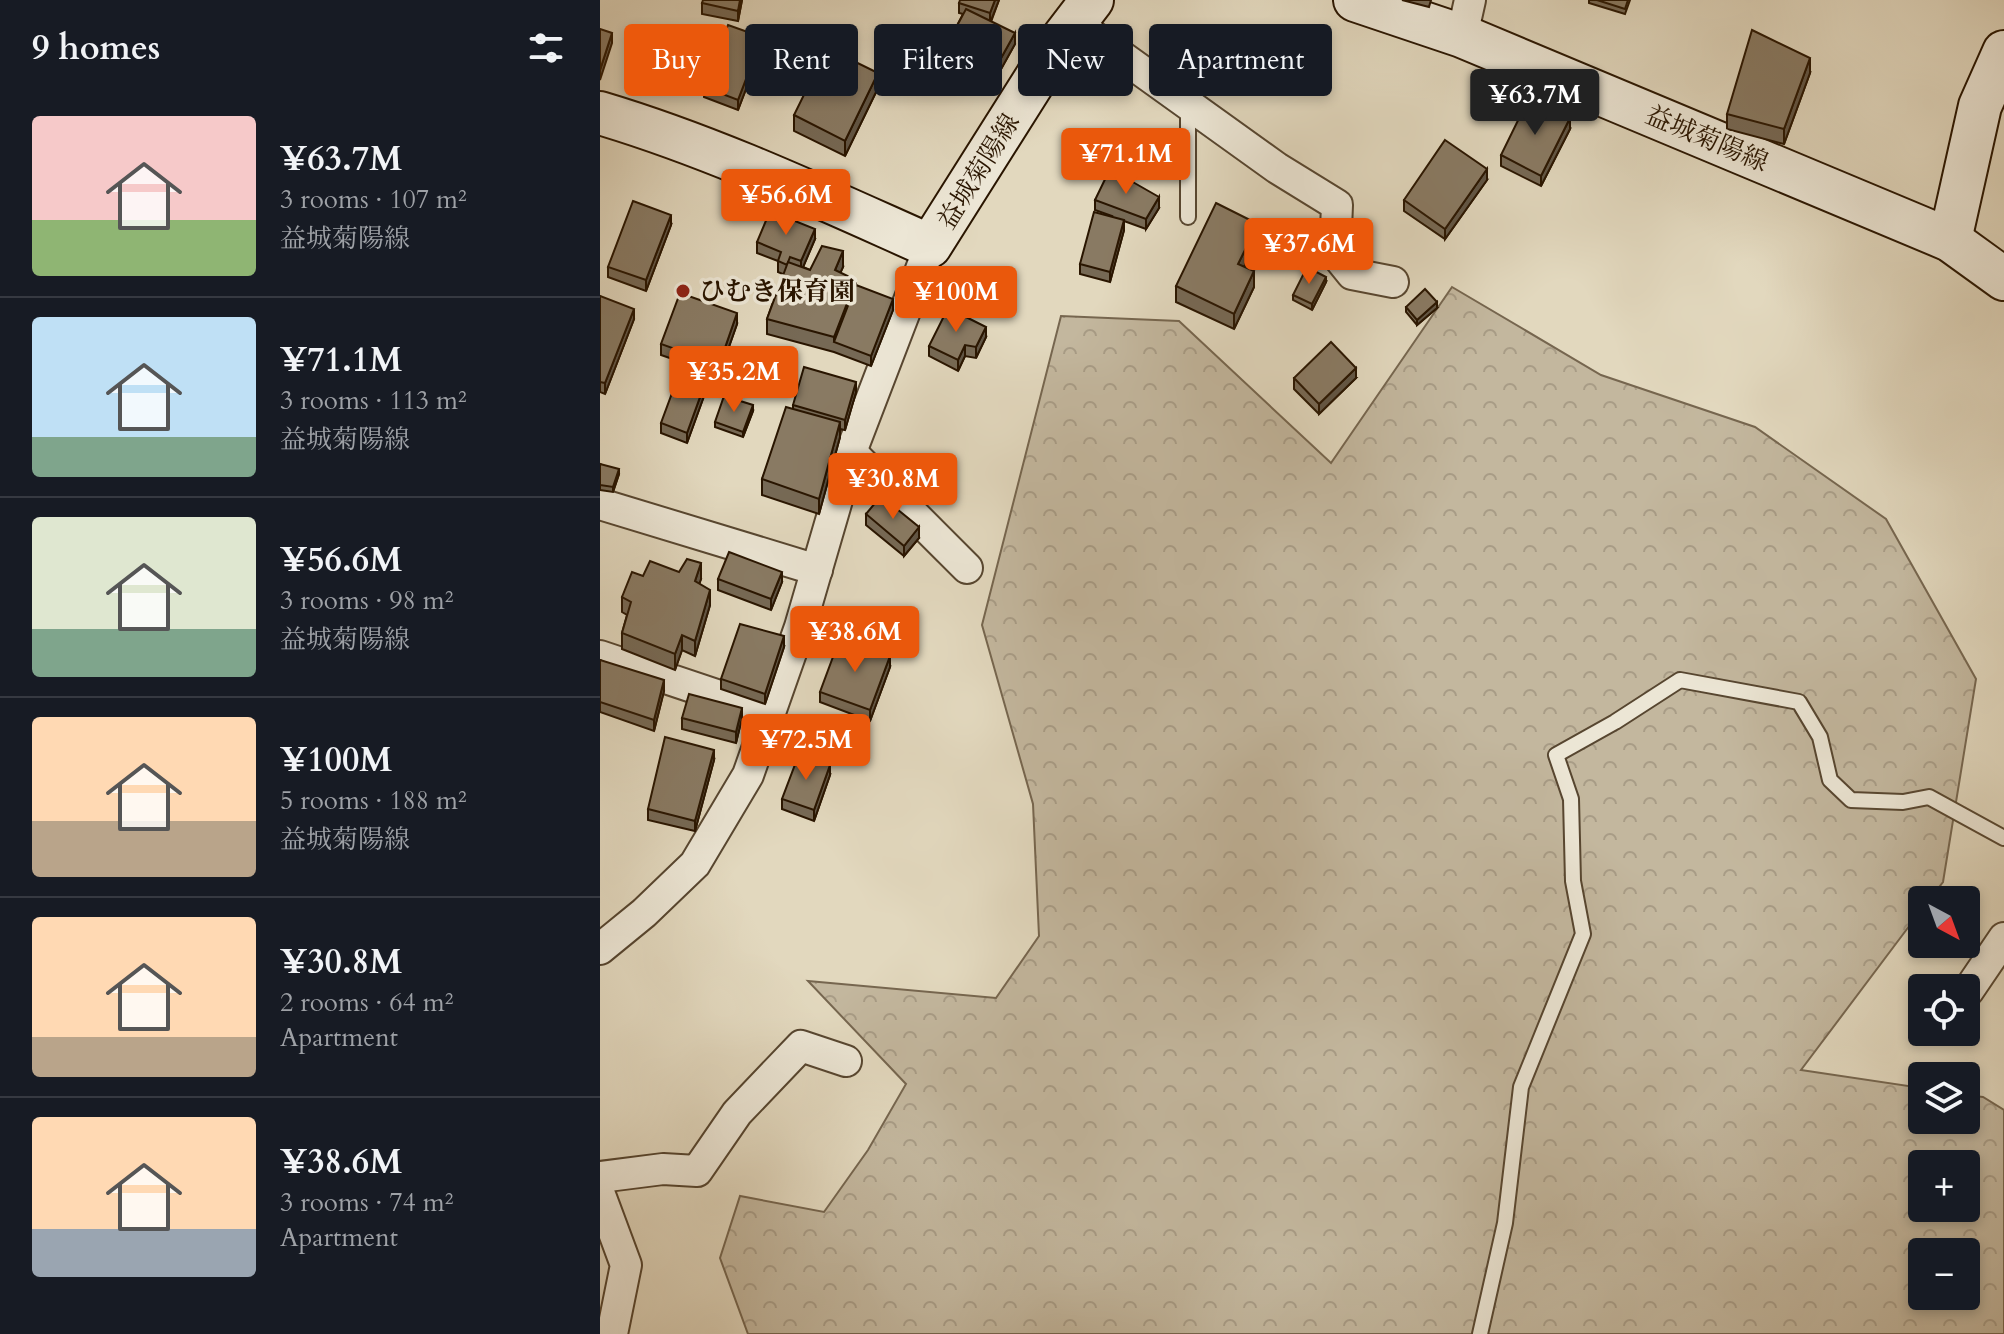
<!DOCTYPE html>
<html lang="en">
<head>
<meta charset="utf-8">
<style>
  :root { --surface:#171b24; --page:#20242c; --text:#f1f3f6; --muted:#9ea1a6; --line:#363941; --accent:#ea580c }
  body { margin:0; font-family:Cardo,"Noto Serif JP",serif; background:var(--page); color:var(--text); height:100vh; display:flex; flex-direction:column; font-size:30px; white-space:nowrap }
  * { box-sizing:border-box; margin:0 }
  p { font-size:26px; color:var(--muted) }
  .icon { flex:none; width:44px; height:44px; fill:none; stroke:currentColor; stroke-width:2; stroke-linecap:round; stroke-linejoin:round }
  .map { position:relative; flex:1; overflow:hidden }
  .panel { display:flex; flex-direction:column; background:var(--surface); width:600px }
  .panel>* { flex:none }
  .banner { position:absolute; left:24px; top:24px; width:760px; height:72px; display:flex; gap:16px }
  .needle { width:52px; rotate:139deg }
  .buttons { position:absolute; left:1308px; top:886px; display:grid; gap:16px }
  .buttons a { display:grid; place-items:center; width:72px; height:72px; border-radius:8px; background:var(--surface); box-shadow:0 4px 12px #0003; font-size:40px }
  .price { position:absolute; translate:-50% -68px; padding:0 18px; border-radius:8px; background:var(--accent); color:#fff; font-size:26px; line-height:52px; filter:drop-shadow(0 2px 4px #0008) }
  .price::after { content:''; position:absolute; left:50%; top:48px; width:24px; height:18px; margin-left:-12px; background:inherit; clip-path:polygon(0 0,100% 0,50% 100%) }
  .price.selected { background:#222; color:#fff }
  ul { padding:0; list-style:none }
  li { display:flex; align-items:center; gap:24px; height:200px; padding:0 32px }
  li+li { border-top:2px solid var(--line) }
  li span { display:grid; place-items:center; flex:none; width:224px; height:160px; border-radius:8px; color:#555 }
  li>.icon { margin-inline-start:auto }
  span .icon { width:96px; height:96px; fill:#fffc; stroke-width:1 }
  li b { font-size:34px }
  h2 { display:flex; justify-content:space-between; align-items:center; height:96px; padding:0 32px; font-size:34px }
  .pill { padding:0 28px; border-radius:8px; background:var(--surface); box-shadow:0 4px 12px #0003; font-size:28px; line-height:72px }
  .pill.selected { background:var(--accent); color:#fff }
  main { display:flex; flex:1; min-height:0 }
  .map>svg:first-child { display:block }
</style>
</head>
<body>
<main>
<section class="panel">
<h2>9 homes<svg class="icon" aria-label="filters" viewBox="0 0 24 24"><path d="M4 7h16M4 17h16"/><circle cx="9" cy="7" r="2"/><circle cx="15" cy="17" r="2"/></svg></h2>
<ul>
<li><span style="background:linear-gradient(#f6c9c9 65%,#8fb573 0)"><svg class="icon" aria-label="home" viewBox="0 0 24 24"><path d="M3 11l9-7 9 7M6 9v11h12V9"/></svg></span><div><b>¥63.7M</b><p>3 rooms · 107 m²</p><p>益城菊陽線</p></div></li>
<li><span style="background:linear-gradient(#bfe0f5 75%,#7fa58c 0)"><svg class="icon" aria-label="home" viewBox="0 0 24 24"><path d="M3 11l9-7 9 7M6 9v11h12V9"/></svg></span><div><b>¥71.1M</b><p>3 rooms · 113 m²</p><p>益城菊陽線</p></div></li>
<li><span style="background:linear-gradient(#dfe7d0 70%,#7fa58c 0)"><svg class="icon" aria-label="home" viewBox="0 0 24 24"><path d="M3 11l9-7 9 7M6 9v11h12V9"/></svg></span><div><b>¥56.6M</b><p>3 rooms · 98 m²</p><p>益城菊陽線</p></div></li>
<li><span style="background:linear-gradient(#ffd9b3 65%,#b9a48a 0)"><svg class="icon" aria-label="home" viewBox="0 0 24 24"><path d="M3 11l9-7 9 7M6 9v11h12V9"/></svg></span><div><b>¥100M</b><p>5 rooms · 188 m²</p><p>益城菊陽線</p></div></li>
<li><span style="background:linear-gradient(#ffd9b3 75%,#b9a48a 0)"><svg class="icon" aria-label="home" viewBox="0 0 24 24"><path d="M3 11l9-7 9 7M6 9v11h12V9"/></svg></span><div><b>¥30.8M</b><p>2 rooms · 64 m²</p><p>Apartment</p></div></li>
<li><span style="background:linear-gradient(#ffd9b3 70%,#9aa5b1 0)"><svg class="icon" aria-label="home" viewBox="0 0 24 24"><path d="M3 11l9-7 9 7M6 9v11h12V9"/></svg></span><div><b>¥38.6M</b><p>3 rooms · 74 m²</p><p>Apartment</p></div></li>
</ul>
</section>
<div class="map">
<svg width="1404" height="1334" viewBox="0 0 1404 1334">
  <defs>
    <pattern id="forest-crowns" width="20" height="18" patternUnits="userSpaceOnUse" patternTransform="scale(2)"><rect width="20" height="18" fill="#c3b79e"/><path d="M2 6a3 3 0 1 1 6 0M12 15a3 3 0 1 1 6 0" fill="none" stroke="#a89c86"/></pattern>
  </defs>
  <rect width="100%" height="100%" fill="#e2d8be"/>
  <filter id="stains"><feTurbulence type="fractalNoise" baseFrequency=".0025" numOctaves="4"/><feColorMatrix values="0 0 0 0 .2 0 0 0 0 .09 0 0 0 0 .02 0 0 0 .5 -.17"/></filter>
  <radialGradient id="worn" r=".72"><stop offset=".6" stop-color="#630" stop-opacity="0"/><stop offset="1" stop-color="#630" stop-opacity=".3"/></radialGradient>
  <!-- forest -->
  <path fill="url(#forest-crowns)" stroke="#76664f" stroke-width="2" fill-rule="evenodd" d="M852,287L1001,375L1155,427L1286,519L1376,679L1343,882L1329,900H1322V909L1201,1070L1322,1088V1120H1366V1095L1383,1097L1404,1110V1334H148L120,1258L140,1196L224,1212L268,1150L306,1084L208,981L396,998L439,936L433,804L382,625L461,316L579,321L731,463ZM1322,1164H1366V1208H1322ZM1322,1252H1366V1296H1322Z"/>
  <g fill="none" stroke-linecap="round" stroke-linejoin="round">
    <!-- service casing -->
    <g stroke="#574630" stroke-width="18">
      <g id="service">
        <path d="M588,105V217"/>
        <path d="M880,1334L905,1223L921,1087L983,934L973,881L971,799L956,755L1015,722L1080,680L1199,702L1220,737L1230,780L1251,800L1303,802L1329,797L1404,838"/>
      </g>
    </g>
    <!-- minor casing -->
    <g stroke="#574630" stroke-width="34">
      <g id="minor">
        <path d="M475,23L677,168L737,205L735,253L752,274L793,282"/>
        <path d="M862,36L870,0"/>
        <path d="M251,452L367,568"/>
        <path d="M0,504L217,570"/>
        <path d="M0,656L170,713"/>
        <path d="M0,949L44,913L95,864L148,775L200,627L251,452L330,246"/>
        <path d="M1368,991L1404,938"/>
        <path d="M0,1177L63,1169L97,1171L137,1113L201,1046L246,1061"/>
        <path d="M0,1195L26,1265L12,1334"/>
      </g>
    </g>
    <!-- secondary casing -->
    <g stroke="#291500" stroke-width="46">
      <g id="secondary">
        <path d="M755,0L862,36L1350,240L1404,279"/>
        <path d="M0,113C114,147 222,198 330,246L453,51L492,0"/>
        <path d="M1350,240L1380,106L1404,52"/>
      </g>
    </g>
    <!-- service -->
    <use href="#service" stroke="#ece6d5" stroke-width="14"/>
    <!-- minor -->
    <use href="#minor" stroke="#ece6d5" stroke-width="30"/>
    <!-- secondary -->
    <use href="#secondary" stroke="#ece6d5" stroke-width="42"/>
  </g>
  <!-- wall -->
  <g fill="#766955" stroke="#291500" stroke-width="2">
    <path d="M142,0L138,21L102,14V3Z"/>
    <path d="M399,0L391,22L415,44L400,71L351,48V37L363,14L359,13V3Z"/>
    <path d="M802,0H831L829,7Z"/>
    <path d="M989,0H1030L1025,14L989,3Z"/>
    <path d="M162,47L138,110L104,97V87Z"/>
    <path d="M1210,73L1184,144L1127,129V114Z"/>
    <path d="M278,88L245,156L194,131V115Z"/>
    <path d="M970,129L941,186L901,166V155Z"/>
    <path d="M887,180L845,239L804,211V200Z"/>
    <path d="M495,200L559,208L546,229L524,221V230L510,282L480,274V264L512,216L495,210Z"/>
    <path d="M71,225L46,291L8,277V267Z"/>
    <path d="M215,239L203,267L210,270L243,267L240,273L256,285L293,310L271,366L234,352L167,334V319L183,274L178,272V261L157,253V242Z"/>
    <path d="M658,239L644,267L654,287L634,329L576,302V286Z"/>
    <path d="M726,282L712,310L693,300V295Z"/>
    <path d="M0,296L34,319L5,394L0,392Z"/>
    <path d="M806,307L837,308L817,325L806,312Z"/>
    <path d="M137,324L119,375L61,355V344Z"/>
    <path d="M386,337L376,358L365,356L358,371L329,356V346Z"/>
    <path d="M694,378H756L719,414L694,389Z"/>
    <path d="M256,392L245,430L240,429V437L219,514L162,495V479L193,409V405Z"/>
    <path d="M104,396L87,443L61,433V423Z"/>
    <path d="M153,411L143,437L115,427V422Z"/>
    <path d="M0,464L19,474L13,492L0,490Z"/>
    <path d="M266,514L319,538L304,556L266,525Z"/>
    <path d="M79,572L101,579L99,584L110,605L95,656L82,650L75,670L22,649V633L27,615L22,612V597L43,576Z"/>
    <path d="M118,579L182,582L171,610L118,590Z"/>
    <path d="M184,647L165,704L121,689V679Z"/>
    <path d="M0,660L64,691L54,731L0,712Z"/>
    <path d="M290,667L270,721L220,702V692Z"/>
    <path d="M82,718H142L136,743L82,729Z"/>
    <path d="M114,760L95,831L48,820V809Z"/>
    <path d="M230,775L214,821L182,809V799Z"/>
  </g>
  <!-- shaded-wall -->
  <g fill="#605545" stroke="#291500" stroke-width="2">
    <path d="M140,0H142L138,21V11Z"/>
    <path d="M395,0H399L390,23V13Z"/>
    <path d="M12,33V43L0,80V70Z"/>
    <path d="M415,33V44L400,71V60Z"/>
    <path d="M162,37V47L138,110V100Z"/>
    <path d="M1210,58V73L1184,144V129Z"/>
    <path d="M278,73V88L245,156V141Z"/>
    <path d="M970,118V129L941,186V176Z"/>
    <path d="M887,169V180L845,239V229Z"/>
    <path d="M559,197V208L546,229V219Z"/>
    <path d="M71,215V225L46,291V280Z"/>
    <path d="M524,220V230L510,282V272Z"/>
    <path d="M658,224V239L638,279V264Z"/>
    <path d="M215,229V239L201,272V261Z"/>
    <path d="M243,251V267L235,285V270Z"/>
    <path d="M654,271V287L634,329V314Z"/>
    <path d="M726,277V282L712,310V304Z"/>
    <path d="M256,280V296L234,342V337Z"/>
    <path d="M293,299V310L271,366V356Z"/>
    <path d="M837,302V308L817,325V320Z"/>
    <path d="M34,309V319L5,394V383Z"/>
    <path d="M137,313V324L119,375V365Z"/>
    <path d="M386,327V337L376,358V347Z"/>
    <path d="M365,345V356L358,371V360Z"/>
    <path d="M756,368V378L719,414V404Z"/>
    <path d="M256,382V392L245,430V420Z"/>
    <path d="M104,386V396L87,443V433Z"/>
    <path d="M153,405V411L143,437V432Z"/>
    <path d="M240,422V437L219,514V499Z"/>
    <path d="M19,469V474L13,492V487Z"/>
    <path d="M319,527V538L304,556V546Z"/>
    <path d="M101,563V579L95,596V581Z"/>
    <path d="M182,572V582L171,610V599Z"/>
    <path d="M110,590V605L95,656V641Z"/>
    <path d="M82,635V650L75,670V654Z"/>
    <path d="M184,636V647L165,704V694Z"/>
    <path d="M290,656V667L270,721V710Z"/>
    <path d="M64,680V691L54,731V720Z"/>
    <path d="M142,708V718L136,743V732Z"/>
    <path d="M114,750V760L95,831V821Z"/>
    <path d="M230,765V775L214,821V810Z"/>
  </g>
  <!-- building -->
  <g fill="#897a63" stroke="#291500" stroke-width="2">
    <path d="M103,0H140L138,11L102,3Z"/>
    <path d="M360,0H395L390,13L359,3Z"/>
    <path d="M997,0H1028L1025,9Z"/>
    <path d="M366,9L415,33L400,60L351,37Z"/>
    <path d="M128,25L162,37L138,100L104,87Z"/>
    <path d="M0,29L12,33L0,70Z"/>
    <path d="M1152,30L1210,58L1184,129L1127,114Z"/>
    <path d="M227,48L278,73L245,141L194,115Z"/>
    <path d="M929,98L970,118L941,176L901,155Z"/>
    <path d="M845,140L887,169L845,229L804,200Z"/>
    <path d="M510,169L559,197L546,219L495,200Z"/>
    <path d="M33,201L71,215L46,280L8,267Z"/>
    <path d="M616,203L658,224L638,264L654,271L634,314L576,286Z"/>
    <path d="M170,211L215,229L201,261L190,257L187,265L178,261L181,252L157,242Z"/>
    <path d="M494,212L524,220L510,272L480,264Z"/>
    <path d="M222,246L243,251L235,270L256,280L234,337L167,319L188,262L210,270Z"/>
    <path d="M707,267L726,277L712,304L693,295Z"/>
    <path d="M256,285L293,299L271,356L234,342Z"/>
    <path d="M825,289L837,302L817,320L806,307Z"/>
    <path d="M80,293L137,313L119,365L61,344Z"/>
    <path d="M0,296L34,309L5,383L0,382Z"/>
    <path d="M348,308L386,327L376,347L365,345L358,360L329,346Z"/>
    <path d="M731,342L756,368L719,404L694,378Z"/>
    <path d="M204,367L256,382L245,420L193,405Z"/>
    <path d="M78,377L104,386L87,433L61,423Z"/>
    <path d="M124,396L153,405L143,432L115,422Z"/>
    <path d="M186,407L240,422L219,499L162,479Z"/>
    <path d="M0,464L19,469L13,487L0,485Z"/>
    <path d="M281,496L319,527L304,546L266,514Z"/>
    <path d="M129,552L182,572L171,599L118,579Z"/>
    <path d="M87,559L101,563L95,581L110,590L95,641L82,635L75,654L22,633L31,602L22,597L32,572L43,576L50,561L79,572Z"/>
    <path d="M140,624L184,636L165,694L121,679Z"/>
    <path d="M240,638L290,656L270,710L220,692Z"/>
    <path d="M0,660L64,680L54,720L0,702Z"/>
    <path d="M89,694L142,708L136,732L82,718Z"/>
    <path d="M65,737L114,750L95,821L48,809Z"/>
    <path d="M199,754L230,765L214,810L182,799Z"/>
  </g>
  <!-- markers -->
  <circle fill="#8f2418" stroke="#ece6d5" stroke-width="3" cx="83" cy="291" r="8"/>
  <g text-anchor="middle" stroke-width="7" stroke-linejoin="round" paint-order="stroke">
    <!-- street labels -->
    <g font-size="26" fill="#291500" stroke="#ece6d5">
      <text transform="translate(1107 138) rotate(23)" y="9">益城菊陽線</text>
      <text transform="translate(378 171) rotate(-58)" y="9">益城菊陽線</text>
    </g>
    <!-- poi labels -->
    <g font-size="26" font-weight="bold" fill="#291500" stroke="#ece6d5" text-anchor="start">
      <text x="99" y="300">ひむき保育園</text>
    </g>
  </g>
  <rect width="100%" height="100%" filter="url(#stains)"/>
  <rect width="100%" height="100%" fill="url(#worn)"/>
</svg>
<div class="buttons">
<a><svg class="needle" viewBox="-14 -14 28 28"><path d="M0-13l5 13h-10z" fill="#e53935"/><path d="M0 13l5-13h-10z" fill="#9ea1a6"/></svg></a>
<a><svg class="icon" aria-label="locate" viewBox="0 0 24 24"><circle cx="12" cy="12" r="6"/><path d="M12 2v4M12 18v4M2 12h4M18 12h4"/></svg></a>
<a><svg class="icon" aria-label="layers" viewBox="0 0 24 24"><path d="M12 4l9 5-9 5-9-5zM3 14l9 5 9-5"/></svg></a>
<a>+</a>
<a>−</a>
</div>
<b class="price selected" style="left:935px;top:137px">¥63.7M</b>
<b class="price" style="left:526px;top:196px">¥71.1M</b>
<b class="price" style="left:186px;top:237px">¥56.6M</b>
<b class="price" style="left:709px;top:286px">¥37.6M</b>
<b class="price" style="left:356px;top:334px">¥100M</b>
<b class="price" style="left:134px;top:414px">¥35.2M</b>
<b class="price" style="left:293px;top:521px">¥30.8M</b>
<b class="price" style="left:255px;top:674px">¥38.6M</b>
<b class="price" style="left:206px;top:782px">¥72.5M</b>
<div class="banner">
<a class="pill selected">Buy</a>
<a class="pill">Rent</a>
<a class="pill">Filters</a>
<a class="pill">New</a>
<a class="pill">Apartment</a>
</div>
</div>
</main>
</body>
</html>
